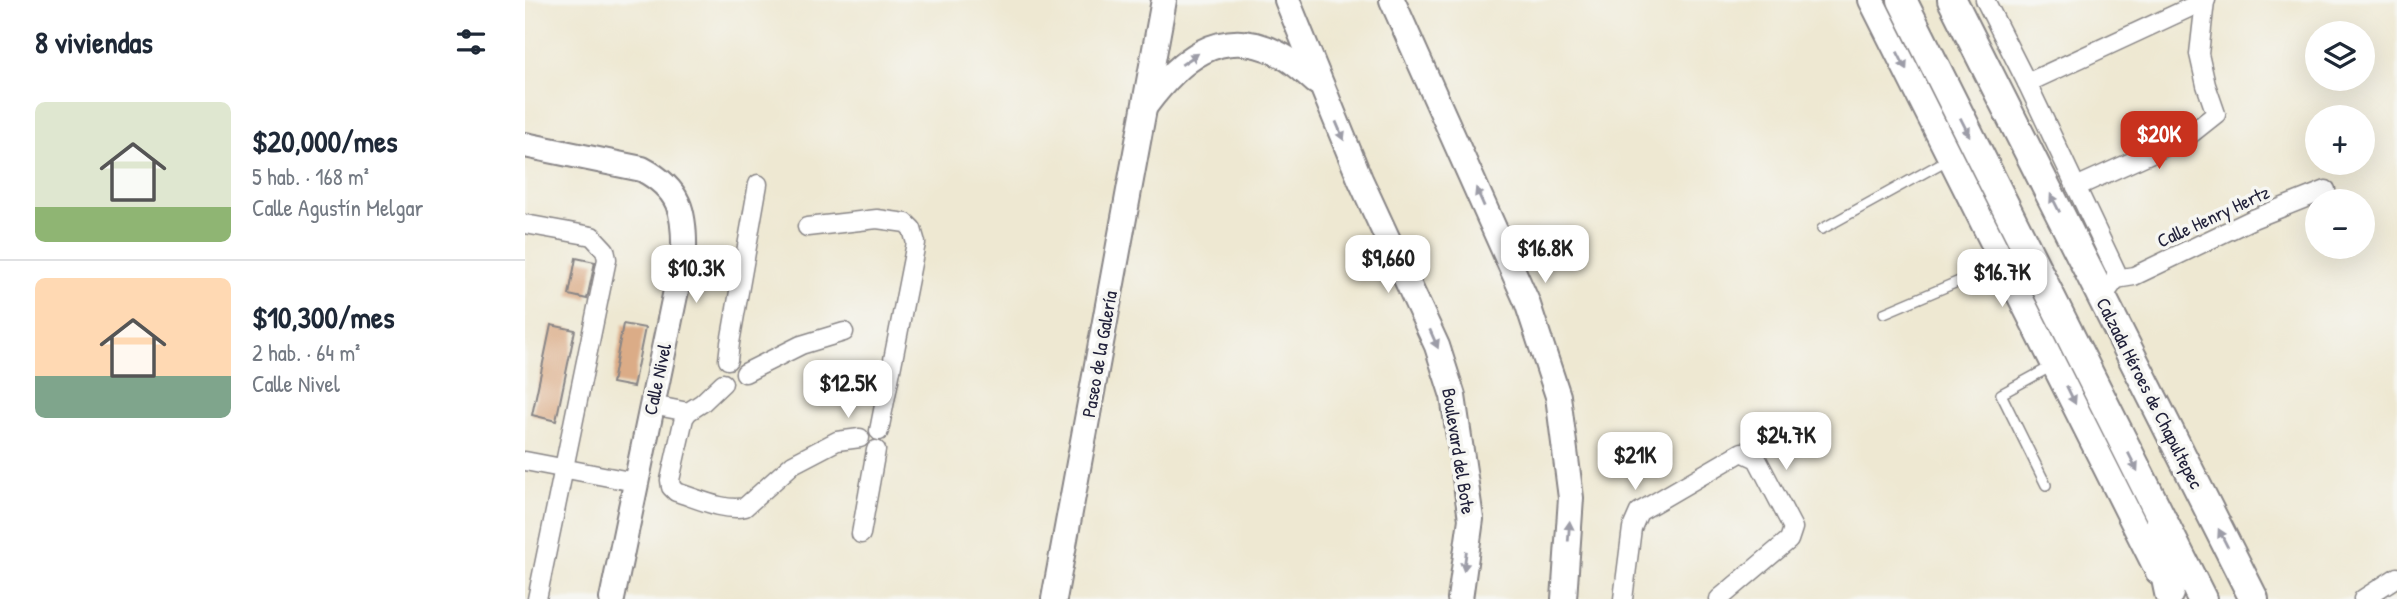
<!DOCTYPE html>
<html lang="es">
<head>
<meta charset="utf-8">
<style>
  :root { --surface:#fff; --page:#f6f6f7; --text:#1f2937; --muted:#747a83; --line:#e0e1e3; --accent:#c8321e }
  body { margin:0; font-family:"Patrick Hand",sans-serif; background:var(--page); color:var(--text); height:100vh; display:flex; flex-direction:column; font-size:26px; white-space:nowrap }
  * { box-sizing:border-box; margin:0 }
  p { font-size:23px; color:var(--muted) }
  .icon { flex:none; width:38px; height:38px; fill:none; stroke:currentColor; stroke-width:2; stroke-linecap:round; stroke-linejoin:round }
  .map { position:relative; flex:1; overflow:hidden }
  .details { display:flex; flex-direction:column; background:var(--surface); width:525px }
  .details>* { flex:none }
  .buttons { position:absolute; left:1780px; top:21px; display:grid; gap:14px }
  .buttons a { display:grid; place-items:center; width:70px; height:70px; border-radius:50%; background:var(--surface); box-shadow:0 7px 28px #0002; font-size:35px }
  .price { position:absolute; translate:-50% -60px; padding:0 16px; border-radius:14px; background:#fff; color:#222; font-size:23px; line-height:46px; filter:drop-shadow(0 2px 4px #0008) }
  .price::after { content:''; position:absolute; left:50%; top:42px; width:21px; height:16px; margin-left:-10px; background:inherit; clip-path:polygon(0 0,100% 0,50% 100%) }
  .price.selected { background:var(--accent); color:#fff }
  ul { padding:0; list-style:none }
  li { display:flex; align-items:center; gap:21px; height:175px; padding:0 35px }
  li+li { border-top:2px solid var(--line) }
  li span { display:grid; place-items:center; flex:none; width:196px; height:140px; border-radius:10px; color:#555 }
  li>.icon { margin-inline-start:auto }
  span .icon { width:84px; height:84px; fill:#fffc; stroke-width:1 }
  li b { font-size:30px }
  h2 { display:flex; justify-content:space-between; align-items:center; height:84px; padding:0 35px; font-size:30px }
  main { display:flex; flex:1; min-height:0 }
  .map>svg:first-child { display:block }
</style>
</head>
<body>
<main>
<section class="details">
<h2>8 viviendas<svg class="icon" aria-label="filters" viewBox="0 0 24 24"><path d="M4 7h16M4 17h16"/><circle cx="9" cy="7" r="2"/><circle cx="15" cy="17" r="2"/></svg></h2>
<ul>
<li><span style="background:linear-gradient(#dfe7d0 75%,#8fb573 0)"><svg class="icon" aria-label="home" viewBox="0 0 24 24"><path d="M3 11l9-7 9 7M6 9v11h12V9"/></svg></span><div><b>$20,000/mes</b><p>5 hab. · 168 m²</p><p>Calle Agustín Melgar</p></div></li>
<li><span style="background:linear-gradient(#ffd9b3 70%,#7fa58c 0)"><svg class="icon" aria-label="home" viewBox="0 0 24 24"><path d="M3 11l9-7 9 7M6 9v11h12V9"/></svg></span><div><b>$10,300/mes</b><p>2 hab. · 64 m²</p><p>Calle Nivel</p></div></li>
</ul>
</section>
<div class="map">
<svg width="1872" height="599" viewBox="0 0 1872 599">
  <rect width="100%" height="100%" fill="#f6f6f2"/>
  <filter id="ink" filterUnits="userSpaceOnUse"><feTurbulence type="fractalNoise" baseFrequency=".0143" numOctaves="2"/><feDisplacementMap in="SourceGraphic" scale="14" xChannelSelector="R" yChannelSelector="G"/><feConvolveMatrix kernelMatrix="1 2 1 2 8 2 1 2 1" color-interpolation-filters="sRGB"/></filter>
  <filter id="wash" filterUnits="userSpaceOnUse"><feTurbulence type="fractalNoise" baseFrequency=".00686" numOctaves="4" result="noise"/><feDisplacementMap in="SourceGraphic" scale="28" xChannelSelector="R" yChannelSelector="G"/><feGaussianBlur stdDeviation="1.57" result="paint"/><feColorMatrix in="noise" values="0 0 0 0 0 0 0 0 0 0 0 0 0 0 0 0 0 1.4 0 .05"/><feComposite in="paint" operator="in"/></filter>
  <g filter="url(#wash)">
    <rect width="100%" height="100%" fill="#eee8d2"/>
    <g id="blocks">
      <!-- building -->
      <g fill="#dbac87">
        <path d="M51,258L70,262L62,299L44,295Z"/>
        <path d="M98,324L120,328L108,387L87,383Z"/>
        <path d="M26,325L50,330L31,421L7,415Z"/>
      </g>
    </g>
  </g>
  <g filter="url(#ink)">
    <use href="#blocks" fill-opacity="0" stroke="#888586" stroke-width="2"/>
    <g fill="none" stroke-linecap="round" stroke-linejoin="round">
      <!-- lane casing -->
      <g stroke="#888586" stroke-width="12">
        <g id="lane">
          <path d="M1297,229L1424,159"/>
          <path d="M1359,313L1477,263"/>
          <path d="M1521,485L1476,394L1529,365"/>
        </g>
      </g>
      <!-- street casing -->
      <g stroke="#888586" stroke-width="21">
        <g id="street">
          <path d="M1460,0L1502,83L1591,271V279L1577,298"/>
          <path d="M1502,83L1681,0"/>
          <path d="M1551,187L1662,137L1691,114L1681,85L1674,54L1680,1"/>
          <path d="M0,224L67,236L80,250L82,259L12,599"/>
          <path d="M282,227L352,219L381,223L387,229L391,243L354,431"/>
          <path d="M1591,279L1609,276L1728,219L1801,190"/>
          <path d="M203,360L205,343L233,184"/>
          <path d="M220,373L276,345L319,332"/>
          <path d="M198,383L177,403L163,412L159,418L145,480L146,487L151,492C171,498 200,512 220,507L268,464L312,441L335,438"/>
          <path d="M127,405L163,412"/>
          <path d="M0,461L110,482"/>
          <path d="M336,534L351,450"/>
          <path d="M1098,599L1107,528L1114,512L1217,452L1232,459L1268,528L1264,540L1194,599"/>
          <path d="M1838,599L1872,577"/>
        </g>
      </g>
      <!-- secondary casing -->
      <g stroke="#888586" stroke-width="28">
        <g id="secondary">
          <path d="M762,0L835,179L912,346L928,396L946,519L935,599"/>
          <path d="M867,0L1002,302L1033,396L1046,498L1039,599"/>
          <path d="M1346,0L1633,572"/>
          <path d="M621,105C654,61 695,24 752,53C767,60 779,71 791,82"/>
          <path d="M0,145L117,169C155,189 160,212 159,252L87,599"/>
          <path d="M529,599L639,0"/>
        </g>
      </g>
      <!-- primary casing -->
      <g stroke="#888586" stroke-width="32">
        <g id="primary">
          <path d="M1377,0L1677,599"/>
          <path d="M1427,0L1729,599"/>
          <path d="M1631,531L1644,593"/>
        </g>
      </g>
      <!-- lane -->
      <use href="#lane" stroke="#fff" stroke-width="9"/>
      <!-- street -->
      <use href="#street" stroke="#fff" stroke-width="18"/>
      <!-- secondary -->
      <use href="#secondary" stroke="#fff" stroke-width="24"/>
      <!-- primary -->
      <use href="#primary" stroke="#fff" stroke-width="28"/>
    </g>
    <!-- one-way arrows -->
    <defs><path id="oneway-solid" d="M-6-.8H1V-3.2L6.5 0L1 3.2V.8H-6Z" transform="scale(1.75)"/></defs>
    <g fill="#9c9ca7">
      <use href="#oneway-solid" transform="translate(665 59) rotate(-34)"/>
      <use href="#oneway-solid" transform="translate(1377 61) rotate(63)"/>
      <use href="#oneway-solid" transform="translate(1440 127) rotate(63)"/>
      <use href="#oneway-solid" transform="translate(815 131) rotate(67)"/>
      <use href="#oneway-solid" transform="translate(955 197) rotate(-114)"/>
      <use href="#oneway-solid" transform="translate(1530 203) rotate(-117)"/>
      <use href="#oneway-solid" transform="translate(909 339) rotate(66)"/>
      <use href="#oneway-solid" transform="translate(1546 395) rotate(64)"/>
      <use href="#oneway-solid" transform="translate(1608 462) rotate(63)"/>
      <use href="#oneway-solid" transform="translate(1044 531) rotate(-86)"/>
      <use href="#oneway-solid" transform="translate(1698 538) rotate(-117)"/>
      <use href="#oneway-solid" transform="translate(940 561) rotate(98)"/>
    </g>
  </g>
  <g text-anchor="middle" stroke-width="7" stroke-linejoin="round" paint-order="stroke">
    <!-- street labels -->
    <g font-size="19" fill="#22223b" stroke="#f6f6f2">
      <text transform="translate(1688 216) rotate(-25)" y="7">Calle Henry Hertz</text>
      <text transform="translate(574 354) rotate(-80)" y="7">Paseo de la Galería</text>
      <text transform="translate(132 379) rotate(-78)" y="7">Calle Nivel</text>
      <text transform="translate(1625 393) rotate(63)" y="7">Calzada Héroes de Chapultepec</text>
      <text transform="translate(934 451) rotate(81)" y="7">Boulevard del Bote</text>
    </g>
  </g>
</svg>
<div class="buttons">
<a><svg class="icon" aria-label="layers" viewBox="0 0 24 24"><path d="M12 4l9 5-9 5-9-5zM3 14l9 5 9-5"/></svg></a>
<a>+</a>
<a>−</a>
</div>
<b class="price selected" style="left:1634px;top:171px">$20K</b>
<b class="price" style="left:1020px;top:285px">$16.8K</b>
<b class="price" style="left:863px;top:295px">$9,660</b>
<b class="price" style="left:171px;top:305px">$10.3K</b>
<b class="price" style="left:1477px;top:309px">$16.7K</b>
<b class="price" style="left:323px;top:420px">$12.5K</b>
<b class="price" style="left:1261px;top:472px">$24.7K</b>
<b class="price" style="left:1110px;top:492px">$21K</b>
</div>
</main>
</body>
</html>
